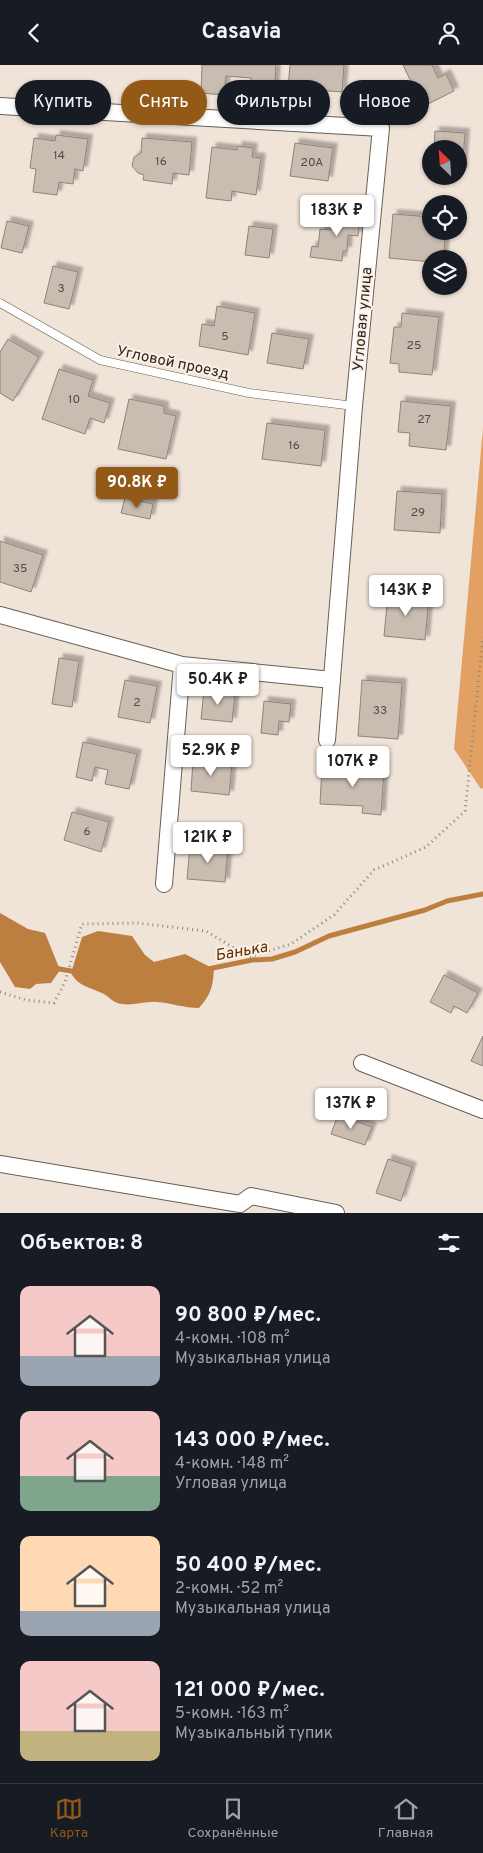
<!DOCTYPE html>
<html lang="ru">
<head>
<meta charset="utf-8">
<style>
  :root { --surface:#171b24; --page:#242831; --text:#f1f3f6; --muted:#9ea1a6; --line:#363941; --accent:#935916 }
  body { margin:0; font-family:Overpass,sans-serif; background:var(--page); color:var(--text); height:100vh; display:flex; flex-direction:column; font-size:19px; white-space:nowrap }
  * { box-sizing:border-box; margin:0 }
  p { font-size:16px; color:var(--muted) }
  .icon { flex:none; width:28px; height:28px; fill:none; stroke:currentColor; stroke-width:2; stroke-linecap:round; stroke-linejoin:round }
  .map { position:relative; height:1148px; overflow:hidden }
  .details { display:flex; flex-direction:column; background:var(--surface); flex:1 }
  .details>* { flex:none }
  .hud { position:absolute; left:15px; top:15px; width:454px; height:45px; display:flex; gap:10px }
  .needle { width:32px; rotate:335deg }
  .buttons { position:absolute; left:422px; top:75px; display:grid; gap:10px }
  .buttons a { display:grid; place-items:center; width:45px; height:45px; border-radius:50%; background:var(--surface); box-shadow:0 1px 4px #0004; font-size:25px }
  .price { position:absolute; translate:-50% -42px; padding:0 11px; border-radius:5px; background:#fff; color:#222; font-size:16px; line-height:32px; filter:drop-shadow(0 1px 2px #0008) }
  .price::after { content:''; position:absolute; left:50%; top:30px; width:15px; height:11px; margin-left:-8px; background:inherit; clip-path:polygon(0 0,100% 0,50% 100%) }
  .price.selected { background:var(--accent); color:#fff }
  ul { padding:0; list-style:none }
  li { display:flex; align-items:center; gap:15px; height:125px; padding:0 20px }
  li span { display:grid; place-items:center; flex:none; width:140px; height:100px; border-radius:10px; color:#555 }
  li>.icon { margin-inline-start:auto }
  span .icon { width:60px; height:60px; fill:#fffc; stroke-width:1 }
  li b { font-size:21px }
  h2 { display:flex; justify-content:space-between; align-items:center; height:60px; padding:0 20px; font-size:21px }
  .tag { padding:0 18px; border-radius:22px; background:var(--surface); box-shadow:0 1px 4px #0004; font-size:18px; line-height:45px }
  .tag.selected { background:var(--accent); color:#fff }
  header { display:flex; justify-content:space-between; align-items:center; height:65px; padding:0 20px; background:var(--surface); font-size:22px; font-weight:700 }
  .dock { display:flex; justify-content:space-around; align-items:center; height:70px; border-top:1px solid var(--line); background:var(--surface); font-size:14px; color:var(--muted) }
  .dock a { display:grid; justify-items:center; gap:2px }
  .dock .selected { color:var(--accent) }
  .map>svg:first-child { display:block }
</style>
</head>
<body>
<header><svg class="icon" aria-label="back" viewBox="0 0 24 24"><path d="M15 5l-7 7 7 7"/></svg>Casavia<svg class="icon" aria-label="person" viewBox="0 0 24 24"><circle cx="12" cy="8" r="4"/><path d="M4 21q1-7 8-7t8 7"/></svg></header>
<div class="map">
<svg width="483" height="1148" viewBox="0 0 483 1148">
  <defs>
    <filter id="shadow"><feDropShadow dx="4.5" dy="-4.5" stdDeviation="1" flood-color="#0004"/></filter>
  </defs>
  <rect width="100%" height="100%" fill="#f0e3d8"/>
  <!-- forest -->
  <path fill="#e2a163" d="M483,363V723L481,724L454,684Z"/>
  <!-- water -->
  <g fill="#bd7f40">
    <path d="M0,848L28,864L45,868L60,905L51,918L36,919L30,924L15,922L0,897Z"/>
    <path d="M98,866L132,871L145,890L154,897L185,889L214,904C213,921 211,930 199,943C184,943 171,938 157,937C146,936 133,941 122,939C113,938 110,932 102,928C89,922 78,921 71,908L82,872Z"/>
  </g>
  <g fill="none" stroke-linecap="round" stroke-linejoin="round">
    <!-- stream -->
    <g stroke="#bd7f40" stroke-width="5">
      <path d="M54,903L77,907"/>
      <path d="M208,904L252,895L272,894L295,887L329,871L425,845L447,836L483,829"/>
    </g>
  </g>
  <!-- building -->
  <g fill="#c9bcb1" stroke="#8f8379" filter="url(#shadow)">
    <path d="M202,0H276L274,33L250,31L251,13L226,11L224,30L201,28Z"/>
    <path d="M290,0H344L342,27L288,23Z"/>
    <path d="M403,0H432L438,13L446,9L454,26L428,39L421,24L416,27Z"/>
    <path d="M435,66L465,68L462,107L459,106V84H434Z"/>
    <path d="M56,70L88,74L83,106L75,104L73,119L59,117L57,130L33,127L36,104L30,103L34,73L55,76Z"/>
    <path d="M142,73L192,77L189,110L173,108L172,119L143,115L144,110L138,108L132,101L134,92L141,88Z"/>
    <path d="M295,78L333,83L328,116L290,111Z"/>
    <path d="M238,81L253,83L252,92L261,93L256,130L232,126L231,136L206,133L212,82L237,85Z"/>
    <path d="M342,144L361,146L358,171L348,170L347,186H343L342,196L310,192L312,181L318,182L320,164L331,165L332,155L340,156Z"/>
    <path d="M393,149L431,152V166H446L443,194H431V197L389,193Z"/>
    <path d="M7,156L29,161L22,188L1,183Z"/>
    <path d="M249,161L273,164L269,193L245,190Z"/>
    <path d="M53,201L78,207L69,244L44,238Z"/>
    <path d="M217,241L255,248L248,290L199,281L202,259L214,261Z"/>
    <path d="M402,248L439,252L432,310L399,307V299L390,298L394,262H401Z"/>
    <path d="M272,268L309,274L303,304L267,298Z"/>
    <path d="M8,274L39,292L13,336L0,328V287Z"/>
    <path d="M59,304L93,315L88,331L110,338L104,358L90,353L85,369L42,354Z"/>
    <path d="M129,334L164,341V348L176,351L166,394L118,384Z"/>
    <path d="M401,336L451,341L446,385L409,381L410,368L398,367Z"/>
    <path d="M267,358L325,365L321,401L262,394Z"/>
    <path d="M397,426L442,429L440,468L394,465Z"/>
    <path d="M125,433L153,439L150,454L121,448Z"/>
    <path d="M0,476L43,490L31,527L0,517Z"/>
    <path d="M388,529L429,533L425,575L384,571Z"/>
    <path d="M59,593L79,596L72,642L52,639Z"/>
    <path d="M125,615L157,621L150,658L118,652Z"/>
    <path d="M362,615L402,618L398,674L358,671Z"/>
    <path d="M204,625L235,629L232,657L201,654Z"/>
    <path d="M264,636L291,639L289,657L279,656L278,670L261,668Z"/>
    <path d="M83,677L137,689L129,724L105,719L108,705L95,702L92,716L76,712Z"/>
    <path d="M193,695L232,699L229,730L191,726Z"/>
    <path d="M322,701L384,704L381,750L362,748L363,741L320,739Z"/>
    <path d="M72,747L109,757L101,787L64,775Z"/>
    <path d="M190,781L228,783L225,817L187,814Z"/>
    <path d="M444,910L478,928L467,948L454,941L451,948L430,937Z"/>
    <path d="M483,971V1001L471,996Z"/>
    <path d="M338,1050L372,1062L365,1080L331,1069Z"/>
    <path d="M388,1094L412,1102L401,1136L376,1128Z"/>
  </g>
  <g fill="none" stroke-linecap="round" stroke-linejoin="round">
    <!-- lane casing -->
    <g stroke="#695e54" stroke-width="9">
      <path id="lane" d="M0,238L100,295L249,328L354,341"/>
    </g>
    <!-- street casing -->
    <g stroke="#695e54" stroke-width="18">
      <g id="street">
        <path d="M0,41L381,63L354,341L327,675"/>
        <path d="M0,550L182,600L332,615"/>
        <path d="M164,819L182,600"/>
        <path d="M362,998L483,1045"/>
        <path d="M0,1099L240,1139L251,1131L336,1148"/>
      </g>
    </g>
    <!-- path -->
    <path stroke="#8f867e" stroke-width="3" stroke-dasharray="1 4" stroke-linecap="butt" d="M0,927L26,935L54,938L65,917L82,859L137,858L206,866L249,892L291,879L334,850L374,805L426,782L465,746L483,572"/>
    <!-- lane -->
    <use href="#lane" stroke="#fff" stroke-width="8"/>
    <!-- street -->
    <use href="#street" stroke="#fff" stroke-width="16"/>
  </g>
  <g text-anchor="middle" stroke-width="4" stroke-linejoin="round" paint-order="stroke">
    <!-- number labels -->
    <g font-size="12" fill="#524b45">
      <text x="59" y="94">14</text>
      <text x="161" y="100">16</text>
      <text x="312" y="101">20А</text>
      <text x="61" y="227">3</text>
      <text x="225" y="275">5</text>
      <text x="414" y="284">25</text>
      <text x="74" y="338">10</text>
      <text x="424" y="358">27</text>
      <text x="294" y="384">16</text>
      <text x="418" y="451">29</text>
      <text x="20" y="507">35</text>
      <text x="137" y="641">2</text>
      <text x="380" y="649">33</text>
      <text x="87" y="770">6</text>
    </g>
    <!-- street labels -->
    <g font-size="15" fill="#2a2521" stroke="#fdf0e5">
      <text transform="translate(362 254) rotate(-85)" y="5">Угловая улица</text>
      <text transform="translate(173 297) rotate(12)" y="5">Угловой проезд</text>
    </g>
    <!-- water labels -->
    <g font-size="16" font-style="italic" fill="#5b3200" stroke="#fdf0e5">
      <text transform="translate(241 885) rotate(-10)" y="6">Банька</text>
    </g>
  </g>
</svg>
<div class="buttons">
<a><svg class="needle" viewBox="-14 -14 28 28"><path d="M0-13l5 13h-10z" fill="#e53935"/><path d="M0 13l5-13h-10z" fill="#9ea1a6"/></svg></a>
<a><svg class="icon" aria-label="locate" viewBox="0 0 24 24"><circle cx="12" cy="12" r="6"/><path d="M12 2v4M12 18v4M2 12h4M18 12h4"/></svg></a>
<a><svg class="icon" aria-label="layers" viewBox="0 0 24 24"><path d="M12 4l9 5-9 5-9-5zM3 14l9 5 9-5"/></svg></a>
</div>
<b class="price" style="left:337px;top:172px">183K ₽</b>
<b class="price selected" style="left:137px;top:444px">90.8K ₽</b>
<b class="price" style="left:406px;top:552px">143K ₽</b>
<b class="price" style="left:218px;top:641px">50.4K ₽</b>
<b class="price" style="left:211px;top:712px">52.9K ₽</b>
<b class="price" style="left:353px;top:723px">107K ₽</b>
<b class="price" style="left:208px;top:799px">121K ₽</b>
<b class="price" style="left:351px;top:1065px">137K ₽</b>
<div class="hud">
<a class="tag">Купить</a>
<a class="tag selected">Снять</a>
<a class="tag">Фильтры</a>
<a class="tag">Новое</a>
</div>
</div>
<section class="details">
<h2>Объектов: 8<svg class="icon" aria-label="filters" viewBox="0 0 24 24"><path d="M4 7h16M4 17h16"/><circle cx="9" cy="7" r="2"/><circle cx="15" cy="17" r="2"/></svg></h2>
<ul>
<li><span style="background:linear-gradient(#f6c9c9 70%,#9aa5b1 0)"><svg class="icon" aria-label="home" viewBox="0 0 24 24"><path d="M3 11l9-7 9 7M6 9v11h12V9"/></svg></span><div><b>90 800 ₽/мес.</b><p>4-комн. · 108 m²</p><p>Музыкальная улица</p></div></li>
<li><span style="background:linear-gradient(#f6c9c9 65%,#7fa58c 0)"><svg class="icon" aria-label="home" viewBox="0 0 24 24"><path d="M3 11l9-7 9 7M6 9v11h12V9"/></svg></span><div><b>143 000 ₽/мес.</b><p>4-комн. · 148 m²</p><p>Угловая улица</p></div></li>
<li><span style="background:linear-gradient(#ffd9b3 75%,#9aa5b1 0)"><svg class="icon" aria-label="home" viewBox="0 0 24 24"><path d="M3 11l9-7 9 7M6 9v11h12V9"/></svg></span><div><b>50 400 ₽/мес.</b><p>2-комн. · 52 m²</p><p>Музыкальная улица</p></div></li>
<li><span style="background:linear-gradient(#f6c9c9 70%,#c2b280 0)"><svg class="icon" aria-label="home" viewBox="0 0 24 24"><path d="M3 11l9-7 9 7M6 9v11h12V9"/></svg></span><div><b>121 000 ₽/мес.</b><p>5-комн. · 163 m²</p><p>Музыкальный тупик</p></div></li>
</ul>
</section>
<nav class="dock">
<a class="selected"><svg class="icon" aria-label="map" viewBox="0 0 24 24"><path d="M3 6l6-2 6 2 6-2v14l-6 2-6-2-6 2zM9 4v14M15 6v14"/></svg>Карта</a>
<a><svg class="icon" aria-label="saved" viewBox="0 0 24 24"><path d="M7 4h10v16l-5-4-5 4z"/></svg>Сохранённые</a>
<a><svg class="icon" aria-label="home" viewBox="0 0 24 24"><path d="M3 11l9-7 9 7M6 9v11h12V9"/></svg>Главная</a>
</nav>
</body>
</html>
